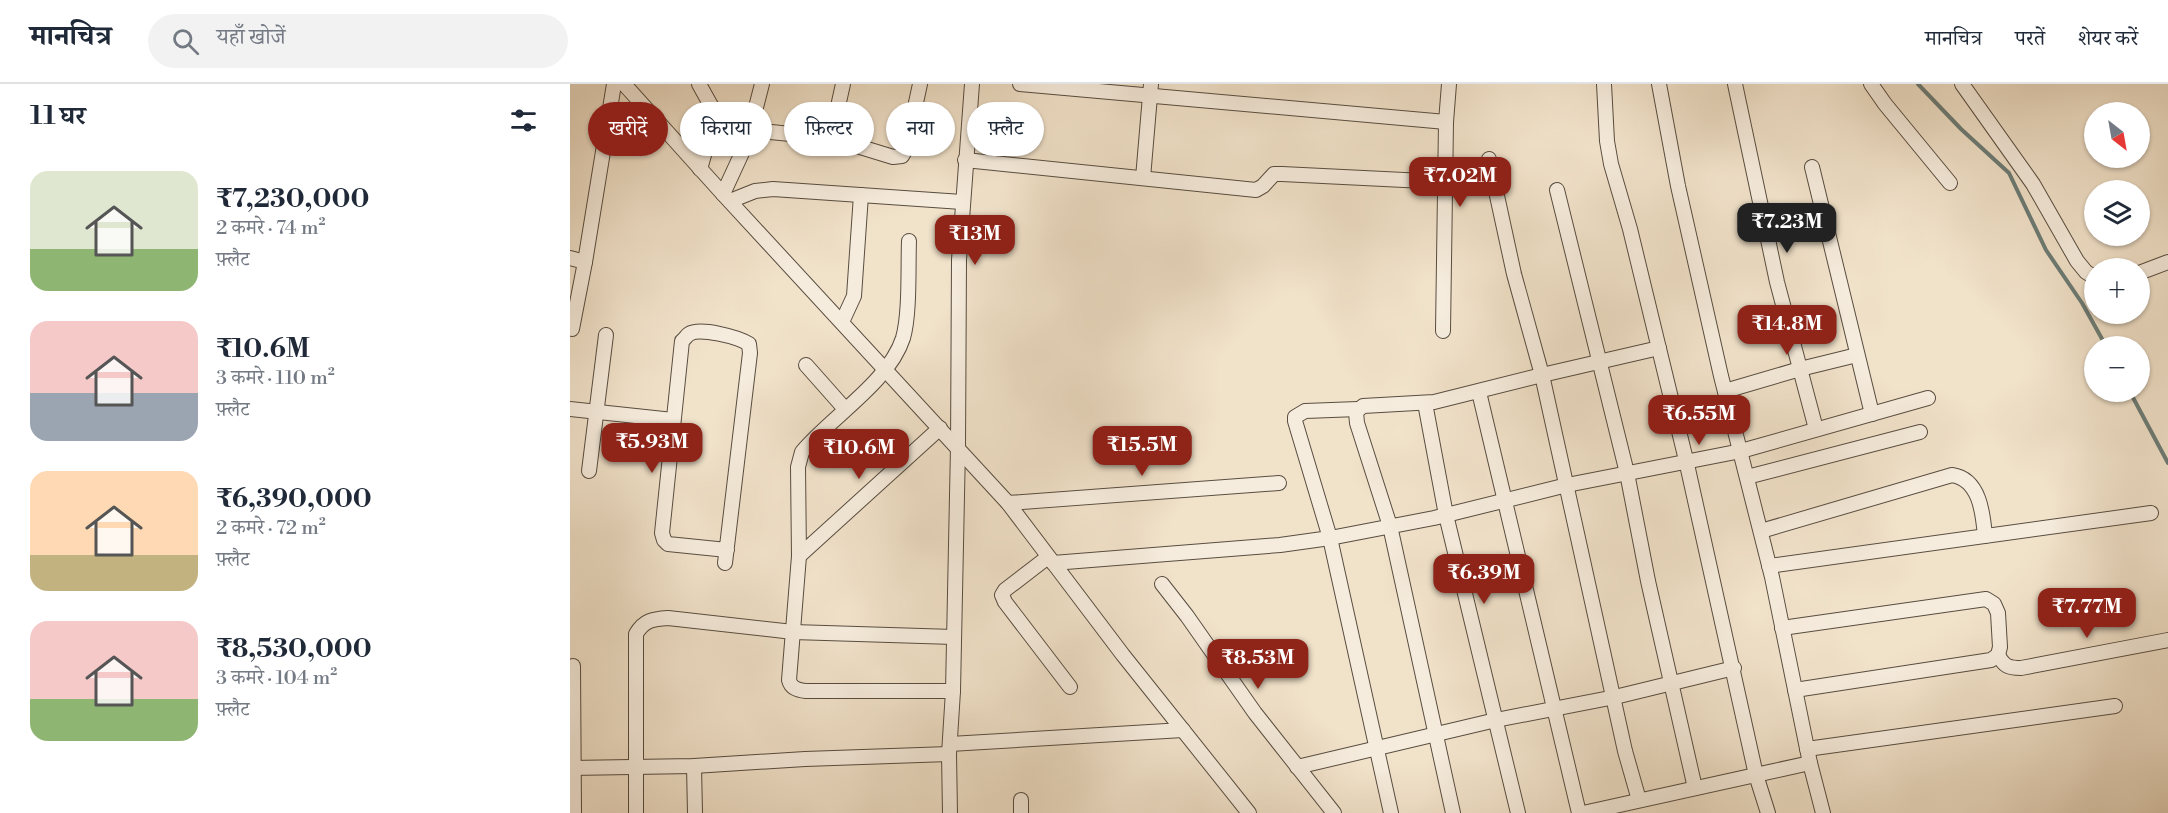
<!DOCTYPE html>
<html lang="hi">
<head>
<meta charset="utf-8">
<style>
  :root { --surface:#fff; --page:#f2f2f3; --text:#1f2937; --muted:#747a83; --line:#e0e1e3; --accent:#8f2418 }
  body { margin:0; font-family:"Libre Bodoni","Noto Serif Devanagari",serif; background:var(--page); color:var(--text); height:100vh; display:flex; flex-direction:column; font-size:22px; white-space:nowrap }
  * { box-sizing:border-box; margin:0 }
  p { font-size:20px; color:var(--muted) }
  .icon { flex:none; width:33px; height:33px; fill:none; stroke:currentColor; stroke-width:2; stroke-linecap:round; stroke-linejoin:round }
  .map { position:relative; flex:1; overflow:hidden }
  .panel { display:flex; flex-direction:column; background:var(--surface); width:570px }
  .panel>* { flex:none }
  .top-card { position:absolute; left:18px; top:18px; width:570px; height:54px; display:flex; gap:12px }
  .needle { width:39px; rotate:149deg }
  .buttons { position:absolute; left:1514px; top:18px; display:grid; gap:12px }
  .buttons a { display:grid; place-items:center; width:66px; height:66px; border-radius:50%; background:var(--surface); box-shadow:0 2px 4px #0004; font-size:30px }
  .price { position:absolute; translate:-50% -51px; padding:0 14px; border-radius:12px; background:var(--accent); color:#fff; font-size:20px; line-height:39px; filter:drop-shadow(0 2px 3px #0008) }
  .price::after { content:''; position:absolute; left:50%; top:36px; width:18px; height:14px; margin-left:-9px; background:inherit; clip-path:polygon(0 0,100% 0,50% 100%) }
  .price.current { background:#222; color:#fff }
  ul { padding:0; list-style:none }
  li { display:flex; align-items:center; gap:18px; height:150px; padding:0 30px }
  li span { display:grid; place-items:center; flex:none; width:168px; height:120px; border-radius:18px; color:#555 }
  li>.icon { margin-inline-start:auto }
  span .icon { width:72px; height:72px; fill:#fffc; stroke-width:1 }
  li b { font-size:26px }
  h2 { display:flex; justify-content:space-between; align-items:center; height:72px; padding:0 30px; font-size:26px }
  .chip { padding:0 21px; border-radius:27px; background:var(--surface); box-shadow:0 2px 4px #0004; font-size:21px; line-height:54px }
  .chip.current { background:var(--accent); color:#fff }
  header { display:flex; align-items:center; gap:36px; box-sizing:border-box; height:84px; padding:0 30px; background:var(--surface); border-bottom:2px solid var(--line) }
  header strong { font-size:28px }
  nav { display:flex; gap:33px; margin-inline-start:auto; font-size:21px }
  .search { width:420px; height:54px; background:var(--page); display:flex; align-items:center; gap:15px; box-sizing:border-box; padding:0 21px; border-radius:33px; color:var(--muted); font-size:22px }
  main { display:flex; flex:1; min-height:0 }
  .map>svg:first-child { display:block }
</style>
</head>
<body>
<header>
<strong>मानचित्र</strong>
<div class="search"><svg class="icon" aria-label="search" viewBox="0 0 24 24"><circle cx="10" cy="10" r="6"/><path d="M15 15l6 6"/></svg>यहाँ खोजें</div>
<nav><a>मानचित्र</a><a>परतें</a><a>शेयर करें</a></nav>
</header>
<main>
<section class="panel">
<h2>11 घर<svg class="icon" aria-label="filters" viewBox="0 0 24 24"><path d="M4 7h16M4 17h16"/><circle cx="9" cy="7" r="2"/><circle cx="15" cy="17" r="2"/></svg></h2>
<ul>
<li><span style="background:linear-gradient(#dfe7d0 65%,#8fb573 0)"><svg class="icon" aria-label="home" viewBox="0 0 24 24"><path d="M3 11l9-7 9 7M6 9v11h12V9"/></svg></span><div><b>₹7,230,000</b><p>2 कमरे · 74 m²</p><p>फ़्लैट</p></div></li>
<li><span style="background:linear-gradient(#f6c9c9 60%,#9aa5b1 0)"><svg class="icon" aria-label="home" viewBox="0 0 24 24"><path d="M3 11l9-7 9 7M6 9v11h12V9"/></svg></span><div><b>₹10.6M</b><p>3 कमरे · 110 m²</p><p>फ़्लैट</p></div></li>
<li><span style="background:linear-gradient(#ffd9b3 70%,#c2b280 0)"><svg class="icon" aria-label="home" viewBox="0 0 24 24"><path d="M3 11l9-7 9 7M6 9v11h12V9"/></svg></span><div><b>₹6,390,000</b><p>2 कमरे · 72 m²</p><p>फ़्लैट</p></div></li>
<li><span style="background:linear-gradient(#f6c9c9 65%,#8fb573 0)"><svg class="icon" aria-label="home" viewBox="0 0 24 24"><path d="M3 11l9-7 9 7M6 9v11h12V9"/></svg></span><div><b>₹8,530,000</b><p>3 कमरे · 104 m²</p><p>फ़्लैट</p></div></li>
</ul>
</section>
<div class="map">
<svg width="1598" height="729" viewBox="0 0 1598 729">
  <rect width="100%" height="100%" fill="#f1e2ca"/>
  <filter id="stains"><feTurbulence type="fractalNoise" baseFrequency=".00333" numOctaves="4"/><feColorMatrix values="0 0 0 0 .2 0 0 0 0 .09 0 0 0 0 .02 0 0 0 .5 -.17"/></filter>
  <radialGradient id="worn" r=".72"><stop offset=".6" stop-color="#630" stop-opacity="0"/><stop offset="1" stop-color="#630" stop-opacity=".3"/></radialGradient>
  <g fill="none" stroke-linecap="round" stroke-linejoin="round">
    <!-- stream -->
    <g stroke="#6c7c76" stroke-width="4">
      <path d="M1348,0L1391,45L1439,89L1476,166L1512,219L1536,262"/>
      <path d="M1560,308L1598,379"/>
    </g>
    <!-- minor casing -->
    <g stroke="#584d40" stroke-width="16">
      <g id="minor">
        <path d="M54,0L153,110L438,419L553,571L679,729"/>
        <path d="M129,0L144,27V36L130,85"/>
        <path d="M450,0L876,38"/>
        <path d="M1034,0L1037,57L1041,80L1060,145L1116,376L1186,691L1198,729"/>
        <path d="M1089,0L1108,102L1151,292L1202,493L1240,679L1253,729"/>
        <path d="M1165,0L1207,198L1246,345"/>
        <path d="M1301,0L1315,20L1380,99"/>
        <path d="M1392,0L1463,100L1507,177L1516,188L1524,193"/>
        <path d="M181,46L261,54L323,73L332,72L336,65L350,0"/>
        <path d="M261,54L273,0"/>
        <path d="M919,75L944,190L972,291L1055,667L1069,716"/>
        <path d="M395,76L686,106L693,102L704,90H712L875,98"/>
        <path d="M1242,83L1302,330"/>
        <path d="M573,94L581,0"/>
        <path d="M987,106L1057,389L1078,497L1125,704"/>
        <path d="M153,110L177,58L192,0"/>
        <path d="M160,117L185,107L203,105L392,118"/>
        <path d="M339,157C338,184 340,230 333,254C319,298 261,333 232,368L228,383L229,472L219,596C221,604 227,606 236,607H383"/>
        <path d="M0,174L15,178"/>
        <path d="M1569,189L1598,178"/>
        <path d="M272,238L284,212L291,111"/>
        <path d="M2,245L15,178L44,0"/>
        <path d="M873,247L876,38L879,0"/>
        <path d="M236,281L275,325"/>
        <path d="M1155,307L1230,285L1287,271"/>
        <path d="M909,308L1009,729"/>
        <path d="M855,319L876,431L948,729"/>
        <path d="M0,325L103,336"/>
        <path d="M788,325L735,327L725,333V337L760,454L821,729"/>
        <path d="M19,387L36,251"/>
        <path d="M1177,393L1350,348"/>
        <path d="M438,419L709,399"/>
        <path d="M1191,447L1382,391C1410,395 1413,430 1415,452"/>
        <path d="M229,472L370,344"/>
        <path d="M478,473L435,506L432,511L435,518L500,603"/>
        <path d="M155,479L180,269L179,260C168,253 130,243 119,250C116,252 115,255 112,257L92,449L94,456L98,460L157,466"/>
        <path d="M483,479L710,461L760,454L864,434L997,401L1171,367L1358,314"/>
        <path d="M1199,482L1581,429"/>
        <path d="M592,500L617,532L685,629L764,729"/>
        <path d="M1212,544L1416,515L1424,520L1428,529L1430,563L1428,571L1421,576L1225,606"/>
        <path d="M1428,571C1434,582 1438,584 1451,584L1598,556"/>
        <path d="M3,582L4,729"/>
        <path d="M380,660L613,646"/>
        <path d="M1237,665L1545,622"/>
        <path d="M124,682L125,729"/>
        <path d="M727,683L926,636L1045,613L1164,584"/>
        <path d="M0,684L124,682L235,675L379,670"/>
        <path d="M66,729V550C74,536 83,535 98,534L223,548L384,553"/>
        <path d="M380,729L379,670L383,607L388,363L389,176L402,0"/>
        <path d="M451,729V716"/>
        <path d="M883,729L820,442L787,339L786,328L793,322L864,318L972,291L1089,264"/>
        <path d="M1013,729L1240,679"/>
      </g>
    </g>
    <!-- minor -->
    <use href="#minor" stroke="#f6ecdd" stroke-width="14"/>
  </g>
  <rect width="100%" height="100%" filter="url(#stains)"/>
  <rect width="100%" height="100%" fill="url(#worn)"/>
</svg>
<div class="buttons">
<a><svg class="needle" viewBox="-14 -14 28 28"><path d="M0-13l5 13h-10z" fill="#e53935"/><path d="M0 13l5-13h-10z" fill="#747a83"/></svg></a>
<a><svg class="icon" aria-label="layers" viewBox="0 0 24 24"><path d="M12 4l9 5-9 5-9-5zM3 14l9 5 9-5"/></svg></a>
<a>+</a>
<a>−</a>
</div>
<b class="price" style="left:890px;top:124px">₹7.02M</b>
<b class="price current" style="left:1217px;top:170px">₹7.23M</b>
<b class="price" style="left:405px;top:182px">₹13M</b>
<b class="price" style="left:1217px;top:272px">₹14.8M</b>
<b class="price" style="left:1129px;top:362px">₹6.55M</b>
<b class="price" style="left:82px;top:390px">₹5.93M</b>
<b class="price" style="left:572px;top:393px">₹15.5M</b>
<b class="price" style="left:289px;top:396px">₹10.6M</b>
<b class="price" style="left:914px;top:521px">₹6.39M</b>
<b class="price" style="left:1517px;top:555px">₹7.77M</b>
<b class="price" style="left:688px;top:606px">₹8.53M</b>
<div class="top-card">
<a class="chip current">खरीदें</a>
<a class="chip">किराया</a>
<a class="chip">फ़िल्टर</a>
<a class="chip">नया</a>
<a class="chip">फ़्लैट</a>
</div>
</div>
</main>
</body>
</html>
